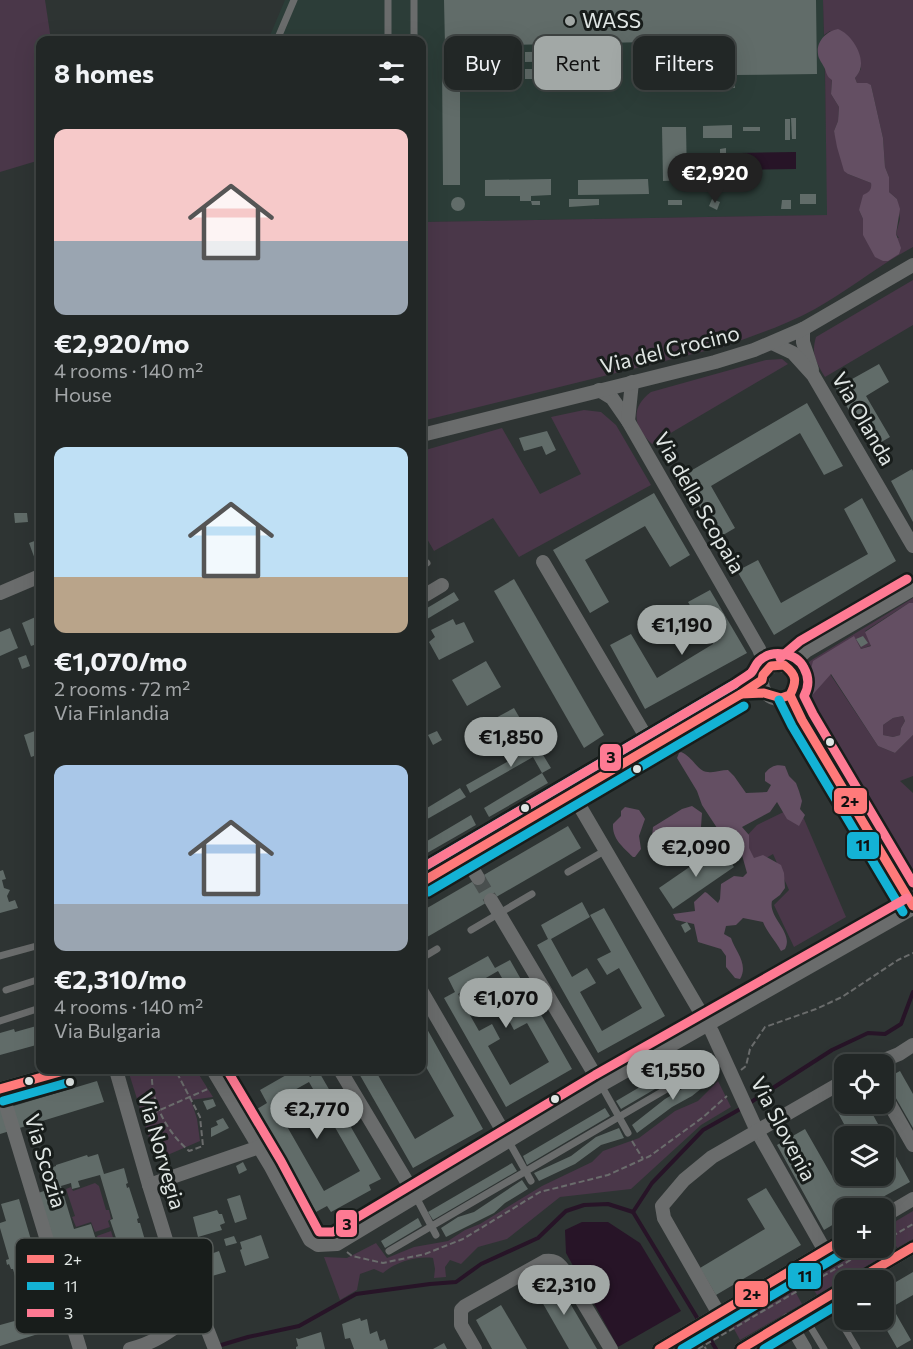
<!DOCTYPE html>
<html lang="en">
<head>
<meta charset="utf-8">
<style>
  :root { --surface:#222726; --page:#2a2f2e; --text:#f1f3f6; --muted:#a2a5a7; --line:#3f4443; --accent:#a2a8a6 }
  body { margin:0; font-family:Commissioner,sans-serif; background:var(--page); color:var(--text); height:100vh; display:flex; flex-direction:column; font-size:22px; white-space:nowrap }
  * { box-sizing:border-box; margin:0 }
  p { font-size:20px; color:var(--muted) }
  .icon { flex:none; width:33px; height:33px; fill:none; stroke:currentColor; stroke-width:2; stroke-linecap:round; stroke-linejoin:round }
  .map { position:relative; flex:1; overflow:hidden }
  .details { position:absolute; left:36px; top:36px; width:390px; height:1038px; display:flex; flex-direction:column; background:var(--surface); border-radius:12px; box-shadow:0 6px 24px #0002,0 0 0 2px var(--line) }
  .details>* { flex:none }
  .banner { position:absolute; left:444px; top:36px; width:378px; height:54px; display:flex; gap:12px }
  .controls { position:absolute; left:834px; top:1054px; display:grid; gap:12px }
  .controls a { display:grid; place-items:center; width:60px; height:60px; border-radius:12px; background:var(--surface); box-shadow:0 6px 24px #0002,0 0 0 2px var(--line); font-size:30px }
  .price { position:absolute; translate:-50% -51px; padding:0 14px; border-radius:21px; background:var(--accent); color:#111; font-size:20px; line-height:39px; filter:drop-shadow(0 2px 3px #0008) }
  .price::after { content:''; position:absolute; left:50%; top:36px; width:18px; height:14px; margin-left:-9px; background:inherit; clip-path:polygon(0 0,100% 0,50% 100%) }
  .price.on { background:#222; color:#fff }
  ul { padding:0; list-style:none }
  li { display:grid; align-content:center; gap:12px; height:318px; padding:0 18px }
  li span { display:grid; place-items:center; height:186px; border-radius:12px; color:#555 }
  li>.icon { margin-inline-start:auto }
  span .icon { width:108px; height:108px; fill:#fffc; stroke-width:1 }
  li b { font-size:26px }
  h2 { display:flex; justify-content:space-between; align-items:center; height:72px; padding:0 18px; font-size:26px }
  .tag { padding:0 21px; border-radius:12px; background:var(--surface); box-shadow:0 6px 24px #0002,0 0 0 2px var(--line); font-size:21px; line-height:54px }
  .tag.on { background:var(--accent); color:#111 }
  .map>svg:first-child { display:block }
</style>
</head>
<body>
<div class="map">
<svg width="913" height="1349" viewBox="0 0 913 1349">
  <rect width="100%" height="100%" fill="#2e3433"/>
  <!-- built -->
  <path fill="#2c3d38" d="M285,0H823L828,215L422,222V40H268Z"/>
  <!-- green -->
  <g fill="#4a3749">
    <path d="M0,0H45L51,40H40V160L0,172Z"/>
    <path d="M823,0H913V247C879,265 849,290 815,309C786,325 755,335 725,346L422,421V222L827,215L825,69L832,79L831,94L839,107L838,121L834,131L848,174L871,183L872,188L859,210L863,219V235L899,238L896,234L900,219L897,199L889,192V177L885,167L883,138L871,85L857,83L855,78L861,69L859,54L830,31L824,35Z"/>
    <path d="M913,280V325L825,377C816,362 811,354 816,337Z"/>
    <path d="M782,359L788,364L652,444C634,428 629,408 651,392L766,360Z"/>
    <path d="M584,410L601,412L616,425L651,485L519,557L493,518L434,551L422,530V451L502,428L540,494L581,474L551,417Z"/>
    <path d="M913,598V603H909L865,631L872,645L861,649L854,637L808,681L807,699L830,674L878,746L895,753L913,735V776L900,781L913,793V885L802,696L804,669L810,661Z"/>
    <path d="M903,716L905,721L901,728L900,735L893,737L883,735V725L893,718Z"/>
    <path d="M798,805L846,917L794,947L774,905L789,890L773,854L756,864L743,840L757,825Z"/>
    <path d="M128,1070H196L213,1097L191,1100L197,1119L200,1141L156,1160Z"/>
    <path d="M718,1081L731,1107L701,1125L631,1189L560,1197L507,1239L478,1247L461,1264L450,1260L445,1267L446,1277L434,1278L435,1269L433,1258C416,1256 396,1262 383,1273L374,1269L360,1274L357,1290L340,1300L324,1257L347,1258L376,1243L387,1258L414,1247L448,1241L465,1230L480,1224L542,1186L592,1162L603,1151L639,1138L675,1111L698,1101Z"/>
    <path d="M95,1183L99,1186L106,1210H109L111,1219L108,1221L110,1227L95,1232L91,1222L76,1227L72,1217L75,1216L66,1189L71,1187L73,1191Z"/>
    <path d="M913,1211V1239L897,1248L886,1227Z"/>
    <path d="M111,1231L125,1276H128L130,1284L96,1294L93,1286L96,1284L86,1251L100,1247L97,1236Z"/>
    <path d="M849,1248H877L882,1257L817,1295L804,1274Z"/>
    <path d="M790,1282L802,1304L740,1340L728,1318Z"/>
  </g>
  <!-- forest -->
  <g fill="#644f63" fill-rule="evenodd">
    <path d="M838,29C851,34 865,55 860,70C859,73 857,75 855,78L857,83H867L871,85L883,138L885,167L889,177V192L897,199L900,209L896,234L901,248L899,254L888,261H883L875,257L863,235V219L859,210L863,195C869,192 872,190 871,183L848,174L844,171L837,147L834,131L838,121L839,107L831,94L832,80C826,76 827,73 824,67C822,63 818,58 818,54C816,41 827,31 838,29Z"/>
    <path d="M909,603H913V735L895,753L878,746L831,674L807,701L808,681L813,661L854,636L861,649L871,646L865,632ZM903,716L905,721L901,728L900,735L893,737L883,735V725L893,718Z"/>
    <path d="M681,752C693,757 698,772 708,772C715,773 721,770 728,770L734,776L746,793L767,792L771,785L765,781V773C771,766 776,764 785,766L789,776L796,783L799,791L802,801L800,809L805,815L799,826L787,819L777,802L770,812L742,827L749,835V848L754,858L763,855L781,865L784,873L785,888L780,895L772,901C768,918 794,932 785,949L781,951C775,940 767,932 763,922L743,918L736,925L726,926L724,934L731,938C735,951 749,964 740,979L735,978L726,967V956L721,949L698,942L694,924L676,920L673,914L695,911L694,902L705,892L707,893L718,903L720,899L721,884L734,876L743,877L747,873L740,848L733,835L723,834L719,831L702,805L697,791L677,758L679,753Z"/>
    <path d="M692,806L702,813L701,827L694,833L692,841L678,849H662L660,842L652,836L653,827L682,809Z"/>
    <path d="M625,807L639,810L645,819L639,836L641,849L635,857H633C623,847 612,839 613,824L621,816V811Z"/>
  </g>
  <!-- water -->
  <g fill="#271427">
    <path d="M796,152V169L739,170V153Z"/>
    <path d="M582,1222H608L640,1243L681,1311L618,1347L566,1253L565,1230Z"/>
  </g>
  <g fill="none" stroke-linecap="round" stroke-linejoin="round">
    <!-- stream -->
    <g stroke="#271427" stroke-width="4">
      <path d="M748,1104L832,1050L868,1033L885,1034L901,1024L913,992"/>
      <path d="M633,1212L652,1183L703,1130L742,1108"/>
      <path d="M218,1346L248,1337L299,1326L356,1294L430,1284L456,1282L481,1264L538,1238L566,1211L584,1205L608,1204L633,1212L716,1349"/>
    </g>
  </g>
  <!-- building -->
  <g fill="#616c69" fill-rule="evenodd">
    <path d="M444,0H816L817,74L734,75L735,88L697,89L696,41L458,46V64H461V70H464V78H461L460,83V185H443L442,64H453V46H445Z"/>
    <path d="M579,51V61L525,62V52Z"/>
    <path d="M525,69H579V74H583V79H525Z"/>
    <rect x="661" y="69" width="30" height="17"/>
    <path d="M791,118H796V139H792Z"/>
    <rect x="785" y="119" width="5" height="21"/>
    <path d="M732,125V138H703V126Z"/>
    <path d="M662,127H686L687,180L663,181Z"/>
    <rect x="743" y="127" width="17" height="4"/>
    <path d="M726,148V155H729V159L706,160V156L720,155V149Z"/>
    <path d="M551,179V195L531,196V201H520V196H485V180Z"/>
    <path d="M648,179L649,194L578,195V180Z"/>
    <rect x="800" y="194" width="16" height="10"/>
    <circle cx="458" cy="204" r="7"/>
    <path d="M569,199H599V205L569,207Z"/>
    <path d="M712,199L720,202L717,210L709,206Z"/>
    <rect x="668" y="200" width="14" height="5"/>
    <path d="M782,200H791V209H781Z"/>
    <path d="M531,201H540V205H532Z"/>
    <path d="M879,364L889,382L866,396L890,437L871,448L836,388Z"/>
    <path d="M807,403L843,466L824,475L800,433L711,486L735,528L718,538L682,476Z"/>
    <path d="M547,431L556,450L546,455L542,446L524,451L519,438Z"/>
    <path d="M912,469L913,471V522L891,481Z"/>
    <path d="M654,493L690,555L670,567L645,526L585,560L609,602L590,613L553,550Z"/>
    <path d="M862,498L896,561L774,635L737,571L758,560L781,603L868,554L844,509Z"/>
    <path d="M14,513H27L28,522L15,523Z"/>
    <path d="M40,539V560L36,562L29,543Z"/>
    <path d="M514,579L604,735L584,748L494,591Z"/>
    <path d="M710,590L747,653L645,709L610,645L631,634L657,678L713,644L688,602Z"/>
    <path d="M454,592L459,600L422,622V611Z"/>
    <path d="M40,615V643L31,646L22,623Z"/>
    <path d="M453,619L456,625L464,622L474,642L439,660L429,642L435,637L431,630Z"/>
    <path d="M10,628L18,648L0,656V632Z"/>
    <path d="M863,636L868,643L861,647L856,639Z"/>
    <path d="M26,655L30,666L22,669L18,658Z"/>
    <path d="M486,661L501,687L467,706L452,680Z"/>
    <path d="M514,708L529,734L494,753L479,727Z"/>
    <path d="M40,729V754L31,757L24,735Z"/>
    <path d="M437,731L442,740L433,745L428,735Z"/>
    <path d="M537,745L551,768L542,773L533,757L470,793L466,785Z"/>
    <path d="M542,773L548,783L489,817L484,808Z"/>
    <path d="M460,788L466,797L422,822V811Z"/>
    <path d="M471,815L476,825L422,856V844Z"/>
    <path d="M568,826L581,848L422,940V911Z"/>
    <path d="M720,846L734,867L673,909L659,888Z"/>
    <path d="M3,870L6,879L2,880L4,888L10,890L7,896L9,902L15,900L18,908L0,913V871Z"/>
    <path d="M582,902L590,917L551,939L572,977L587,968L596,983L580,992L602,1031L642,1008L619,968L607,975L597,959L611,952L590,915L604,908L665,1016L598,1053L537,945L548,939L541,925Z"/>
    <path d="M687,922L691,929L685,933L681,925Z"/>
    <path d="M488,956L495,968L510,960L572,1069L506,1107L444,998L455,992L448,978ZM498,971L518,1006L505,1013L514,1030L527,1023L549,1062L510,1085L488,1046L500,1039L492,1024L479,1031L458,994Z"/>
    <path d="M422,1020L483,1129L413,1168L357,1070H375L415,1139L454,1116L422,1060Z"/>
    <path d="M40,1025V1044L0,1055V1033L14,1029L15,1032Z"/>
    <path d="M696,1054L701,1062L621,1109L616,1101Z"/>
    <path d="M295,1070H305L310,1077L319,1072L381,1179L369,1185L371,1190L331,1212L327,1206L316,1212L257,1109L267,1103L260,1090ZM309,1082L360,1171L324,1191L273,1102Z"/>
    <path d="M706,1070L712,1080L692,1096L672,1107L637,1133L632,1125L665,1099L687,1086Z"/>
    <path d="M900,1071L913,1094V1128L885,1079Z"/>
    <path d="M97,1081L104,1102L0,1134V1110Z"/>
    <path d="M213,1099L216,1106L207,1110L203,1101Z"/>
    <path d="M850,1104H867L910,1182L861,1209H844V1218L824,1230L777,1145L805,1129L837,1185L853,1176H884V1137H851L837,1111Z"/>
    <path d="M605,1108L610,1116L527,1165L523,1156Z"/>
    <path d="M223,1118L229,1128L211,1137V1128L218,1125L216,1121Z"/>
    <path d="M619,1128L624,1138L601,1145L575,1164L539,1181L534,1173L571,1156L596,1137Z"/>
    <path d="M98,1154L104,1174L124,1168L128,1183L126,1184L127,1188L129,1187L139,1218L137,1219L138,1223H140L149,1254L148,1255L149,1259L151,1258L162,1296L140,1305L81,1321L78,1314L74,1315L38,1193L50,1189L47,1169L56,1166V1165L87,1155L88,1157ZM100,1175L113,1219L110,1220L116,1238H118L131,1282L135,1281L138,1289L135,1290L133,1284L92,1296L94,1301L91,1302L89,1295L94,1294L91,1285L94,1284L86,1256L83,1257L81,1251L98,1246L91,1224L74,1229L61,1186L71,1183L72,1189L80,1187L78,1181Z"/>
    <path d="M243,1162L247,1170L239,1174L236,1166Z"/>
    <path d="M512,1163L517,1171L433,1220L428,1212Z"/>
    <path d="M522,1180L528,1189L505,1203L494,1213L446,1237L441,1228L458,1217L474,1212Z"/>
    <path d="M766,1188L801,1245L716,1295L700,1268L765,1229L747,1199Z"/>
    <path d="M240,1195L247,1219L235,1223L227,1199Z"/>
    <path d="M19,1199L57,1328L0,1346V1325L29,1317L30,1321H32L24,1297L21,1298L19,1292L21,1291L17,1276H15L13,1269H11L9,1264L7,1265L6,1260L9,1259L0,1228V1223L6,1221L1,1204Z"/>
    <path d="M217,1210L219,1214H222L225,1223L220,1225L222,1230L198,1237L193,1217Z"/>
    <path d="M418,1218L422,1226L385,1248L381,1241Z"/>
    <path d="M261,1235L269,1258L245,1266L240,1250L242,1249L240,1242Z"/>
    <path d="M234,1236L237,1243L226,1246L224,1239Z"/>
    <path d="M219,1251L226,1272L212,1276L205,1256Z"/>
    <path d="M913,1272V1295L892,1307L911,1340L897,1348L881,1320H884V1289Z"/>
    <path d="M554,1276L597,1349H569L534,1288Z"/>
    <path d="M501,1305L527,1349H492L476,1320Z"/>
    <path d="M360,1318L361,1321L367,1319L370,1334L377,1331L380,1341L385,1339L388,1349H354L350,1338L345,1339L342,1324Z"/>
    <path d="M321,1332L325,1349H296V1347L298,1346L296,1338L299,1339Z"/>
    <path d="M444,1343L447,1349H433Z"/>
  </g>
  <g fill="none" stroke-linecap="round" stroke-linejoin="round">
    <!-- minor-tunnel -->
    <path stroke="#494f4e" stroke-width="14" stroke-dasharray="14 7" stroke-linecap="butt" d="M478,878L491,900"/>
    <!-- path -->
    <g stroke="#6a6c6c" stroke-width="2" stroke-dasharray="6 3" stroke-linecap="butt">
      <path d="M152,1070C150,1101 166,1131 189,1151L203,1146L200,1117L177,1073L172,1070"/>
      <path d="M741,1070L746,1066L750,1049L765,1027L816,1009L842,997L898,960L913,953"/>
      <path d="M144,1117L210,1088"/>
      <path d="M632,1141L643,1159"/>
      <path d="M884,1241L913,1224"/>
      <path d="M347,1252L352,1256L383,1263L425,1254L463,1239L540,1192L608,1175L650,1156L702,1118L727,1096"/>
      <path d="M700,1339L706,1349"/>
      <path d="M698,1349L871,1248"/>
    </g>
    <!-- service -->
    <g stroke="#6a6c6c" stroke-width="7">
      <path d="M388,0V40"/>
      <path d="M414,0V40"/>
      <path d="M277,40L294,0"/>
      <path d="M422,566L427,563"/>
      <path d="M568,872L606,850"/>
      <path d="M471,930L532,894"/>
      <path d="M0,956L40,945"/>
      <path d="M422,958L437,949"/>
      <path d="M6,990L40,979"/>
      <path d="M0,1021L40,1008"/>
      <path d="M217,1077L230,1070"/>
      <path d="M601,1085L628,1133"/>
      <path d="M508,1140L531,1181"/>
      <path d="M416,1197L436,1235"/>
      <path d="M389,1251L701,1069"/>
      <path d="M834,1310L857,1349"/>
      <path d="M810,1326L824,1349"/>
    </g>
    <!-- minor -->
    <g stroke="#6a6c6c" stroke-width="14">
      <path d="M803,329V342L812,370"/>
      <path d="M772,343L793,353L813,375L913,546"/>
      <path d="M599,390L612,398L628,421L759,649L767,670"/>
      <path d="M628,421L632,382"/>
      <path d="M422,435L715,362L754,350L803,329L913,265"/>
      <path d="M543,562L652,747"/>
      <path d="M0,593L40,576"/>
      <path d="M422,597L442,585"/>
      <circle cx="779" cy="682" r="17"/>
      <path d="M788,667L806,651L913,589"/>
      <path d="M790,695L802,720L913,906"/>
      <path d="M572,793L712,1032L757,1131L825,1251"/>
      <path d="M465,856L478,878"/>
      <path d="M422,882L762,680"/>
      <path d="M491,900L601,1085"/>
      <path d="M422,992L508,1140"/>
      <path d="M872,1065L899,1054L913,1045"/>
      <path d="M116,1070L149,1185L188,1311V1318C169,1332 152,1344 130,1349"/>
      <path d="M213,1070L271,1167L310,1240L318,1245L337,1244L601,1085L913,908"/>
      <path d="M340,1070L416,1197"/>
      <path d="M0,1089L67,1070"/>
      <path d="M1,1089L80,1349"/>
      <path d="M884,1094L913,1145"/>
      <path d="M149,1185L259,1147"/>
      <path d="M884,1216L913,1199"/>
      <path d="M855,1281L913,1247"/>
      <path d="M719,1314L664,1218L662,1206L684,1180L712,1157L844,1081"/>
      <path d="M188,1318H197L206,1326L215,1349"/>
      <path d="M788,1320L805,1349"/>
      <path d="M475,1349L461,1325V1310L465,1306L545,1261C554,1260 558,1262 563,1269L611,1349"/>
      <path d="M659,1349L844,1239"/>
      <path d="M741,1349L844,1287"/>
    </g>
    <!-- bus-1 casing -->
    <g stroke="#181d1b" stroke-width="14">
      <g id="bus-1">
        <path d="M784,665C797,675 797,681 790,695L781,698L764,693L741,694L762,680L763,675L771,666Z"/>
        <path d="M790,695L802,720L913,906"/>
        <path d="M422,882L741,694"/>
        <path d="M0,1089L67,1070"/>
        <path d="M855,1281L913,1247"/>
        <path d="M659,1349L844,1239"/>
        <path d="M741,1349L844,1287"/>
      </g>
    </g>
    <!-- bus-2 casing -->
    <g stroke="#181d1b" stroke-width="14">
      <g id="bus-2">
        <path d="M779,700L792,726L903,912"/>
        <path d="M422,868L735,684"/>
        <path d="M428,892L744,706"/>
        <path d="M3,1101L70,1082"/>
        <path d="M682,1349L850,1249"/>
        <path d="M764,1349L844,1301"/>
      </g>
    </g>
    <!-- bus-3 casing -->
    <g stroke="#181d1b" stroke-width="14">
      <g id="bus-3">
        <path d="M780,658L800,641L907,579"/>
        <path d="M422,868L735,684C740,680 746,677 751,673C754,670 755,665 759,661C772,649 796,652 804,668C809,677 809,687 804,696L813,714L913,883"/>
        <path d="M227,1070L281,1161L319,1232H333L595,1075L907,898"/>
      </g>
    </g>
    <!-- bus-1 -->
    <use href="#bus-1" stroke="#ff7a7a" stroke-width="9"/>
    <!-- bus-2 -->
    <use href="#bus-2" stroke="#13b2d5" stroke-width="9"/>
    <!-- bus-3 -->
    <use href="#bus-3" stroke="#fe7a93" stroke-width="9"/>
  </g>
  <!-- markers -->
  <circle fill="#a2a8a6" stroke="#181d1b" stroke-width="2" cx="570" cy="21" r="6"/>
  <g fill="#e0e6e4" stroke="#181d1b" stroke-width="2">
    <circle cx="830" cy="742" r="5"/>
    <circle cx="637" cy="769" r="5"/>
    <circle cx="525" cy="808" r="5"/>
    <circle cx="29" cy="1081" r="5"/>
    <circle cx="70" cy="1082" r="5"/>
    <circle cx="555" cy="1099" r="5"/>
  </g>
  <g text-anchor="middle" stroke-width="6" stroke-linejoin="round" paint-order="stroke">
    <!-- poi labels -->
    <g font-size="21" fill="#e0e6e4" stroke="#181d1b" text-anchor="start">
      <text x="582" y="28">WASS</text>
    </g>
    <!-- street labels -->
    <g font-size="21" fill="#e0e6e4" stroke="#181d1b">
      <text transform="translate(670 350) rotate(-14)" y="7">Via del Crocino</text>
      <text transform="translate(863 419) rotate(60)" y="7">Via Olanda</text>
      <text transform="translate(699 503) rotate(60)" y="7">Via della Scopaia</text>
      <text transform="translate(783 1129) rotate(62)" y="7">Via Slovenia</text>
      <text transform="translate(161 1151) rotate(74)" y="7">Via Norvegia</text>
      <text transform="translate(45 1161) rotate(73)" y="7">Via Scozia</text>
    </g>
  </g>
  <!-- legend -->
  <rect x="15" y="1238" width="198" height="96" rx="9" fill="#181d1b" stroke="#545957" stroke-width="1.5"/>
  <rect x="27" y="1255" width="27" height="8" fill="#ff7a7a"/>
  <rect x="27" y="1282" width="27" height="8" fill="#13b2d5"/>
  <rect x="27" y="1309" width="27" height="8" fill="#fe7a93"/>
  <g font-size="16" fill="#e0e6e4">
    <text x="64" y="1265">2+</text>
    <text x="64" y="1292">11</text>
    <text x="64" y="1319">3</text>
  </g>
  <g stroke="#181d1b" stroke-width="2">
    <rect x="599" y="743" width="23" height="29" rx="6" fill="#fe7a93"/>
    <rect x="833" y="787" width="35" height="28" rx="6" fill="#ff7a7a"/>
    <rect x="846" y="831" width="34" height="29" rx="6" fill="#13b2d5"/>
    <rect x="335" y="1209" width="23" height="29" rx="6" fill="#fe7a93"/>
    <rect x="787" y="1262" width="35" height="28" rx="6" fill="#13b2d5"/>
    <rect x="734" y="1280" width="35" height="28" rx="6" fill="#ff7a7a"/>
  </g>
  <g font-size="16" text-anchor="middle" font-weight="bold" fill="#111">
    <text x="611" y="763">3</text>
    <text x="850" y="807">2+</text>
    <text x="863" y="851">11</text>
    <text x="347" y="1230">3</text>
    <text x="805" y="1282">11</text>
    <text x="752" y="1300">2+</text>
  </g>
</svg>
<div class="controls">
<a><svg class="icon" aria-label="locate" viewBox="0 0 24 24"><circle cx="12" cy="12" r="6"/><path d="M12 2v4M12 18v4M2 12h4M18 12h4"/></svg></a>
<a><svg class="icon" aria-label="layers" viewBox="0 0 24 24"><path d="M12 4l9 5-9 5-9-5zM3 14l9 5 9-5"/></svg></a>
<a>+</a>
<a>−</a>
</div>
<b class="price on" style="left:715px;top:204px">€2,920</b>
<b class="price" style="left:682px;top:656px">€1,190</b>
<b class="price" style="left:511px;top:768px">€1,850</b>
<b class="price" style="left:696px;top:878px">€2,090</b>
<b class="price" style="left:506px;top:1029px">€1,070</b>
<b class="price" style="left:673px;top:1101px">€1,550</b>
<b class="price" style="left:317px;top:1140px">€2,770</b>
<b class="price" style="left:564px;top:1316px">€2,310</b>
<div class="banner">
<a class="tag">Buy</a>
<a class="tag on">Rent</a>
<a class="tag">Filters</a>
</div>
<section class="details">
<h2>8 homes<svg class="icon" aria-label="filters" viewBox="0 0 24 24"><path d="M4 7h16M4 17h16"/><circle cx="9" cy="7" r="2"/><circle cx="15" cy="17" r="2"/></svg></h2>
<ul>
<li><span style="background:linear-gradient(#f6c9c9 60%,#9aa5b1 0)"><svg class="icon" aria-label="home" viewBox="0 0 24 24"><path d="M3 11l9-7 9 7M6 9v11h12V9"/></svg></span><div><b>€2,920/mo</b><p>4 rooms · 140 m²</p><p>House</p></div></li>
<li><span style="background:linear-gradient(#bfe0f5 70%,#b9a48a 0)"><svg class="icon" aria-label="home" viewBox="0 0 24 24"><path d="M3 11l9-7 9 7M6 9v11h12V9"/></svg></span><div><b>€1,070/mo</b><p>2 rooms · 72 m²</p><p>Via Finlandia</p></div></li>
<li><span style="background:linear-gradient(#a9c7e8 75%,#9aa5b1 0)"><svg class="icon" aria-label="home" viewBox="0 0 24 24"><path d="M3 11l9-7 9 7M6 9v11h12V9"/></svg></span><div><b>€2,310/mo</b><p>4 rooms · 140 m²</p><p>Via Bulgaria</p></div></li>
</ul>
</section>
</div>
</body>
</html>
